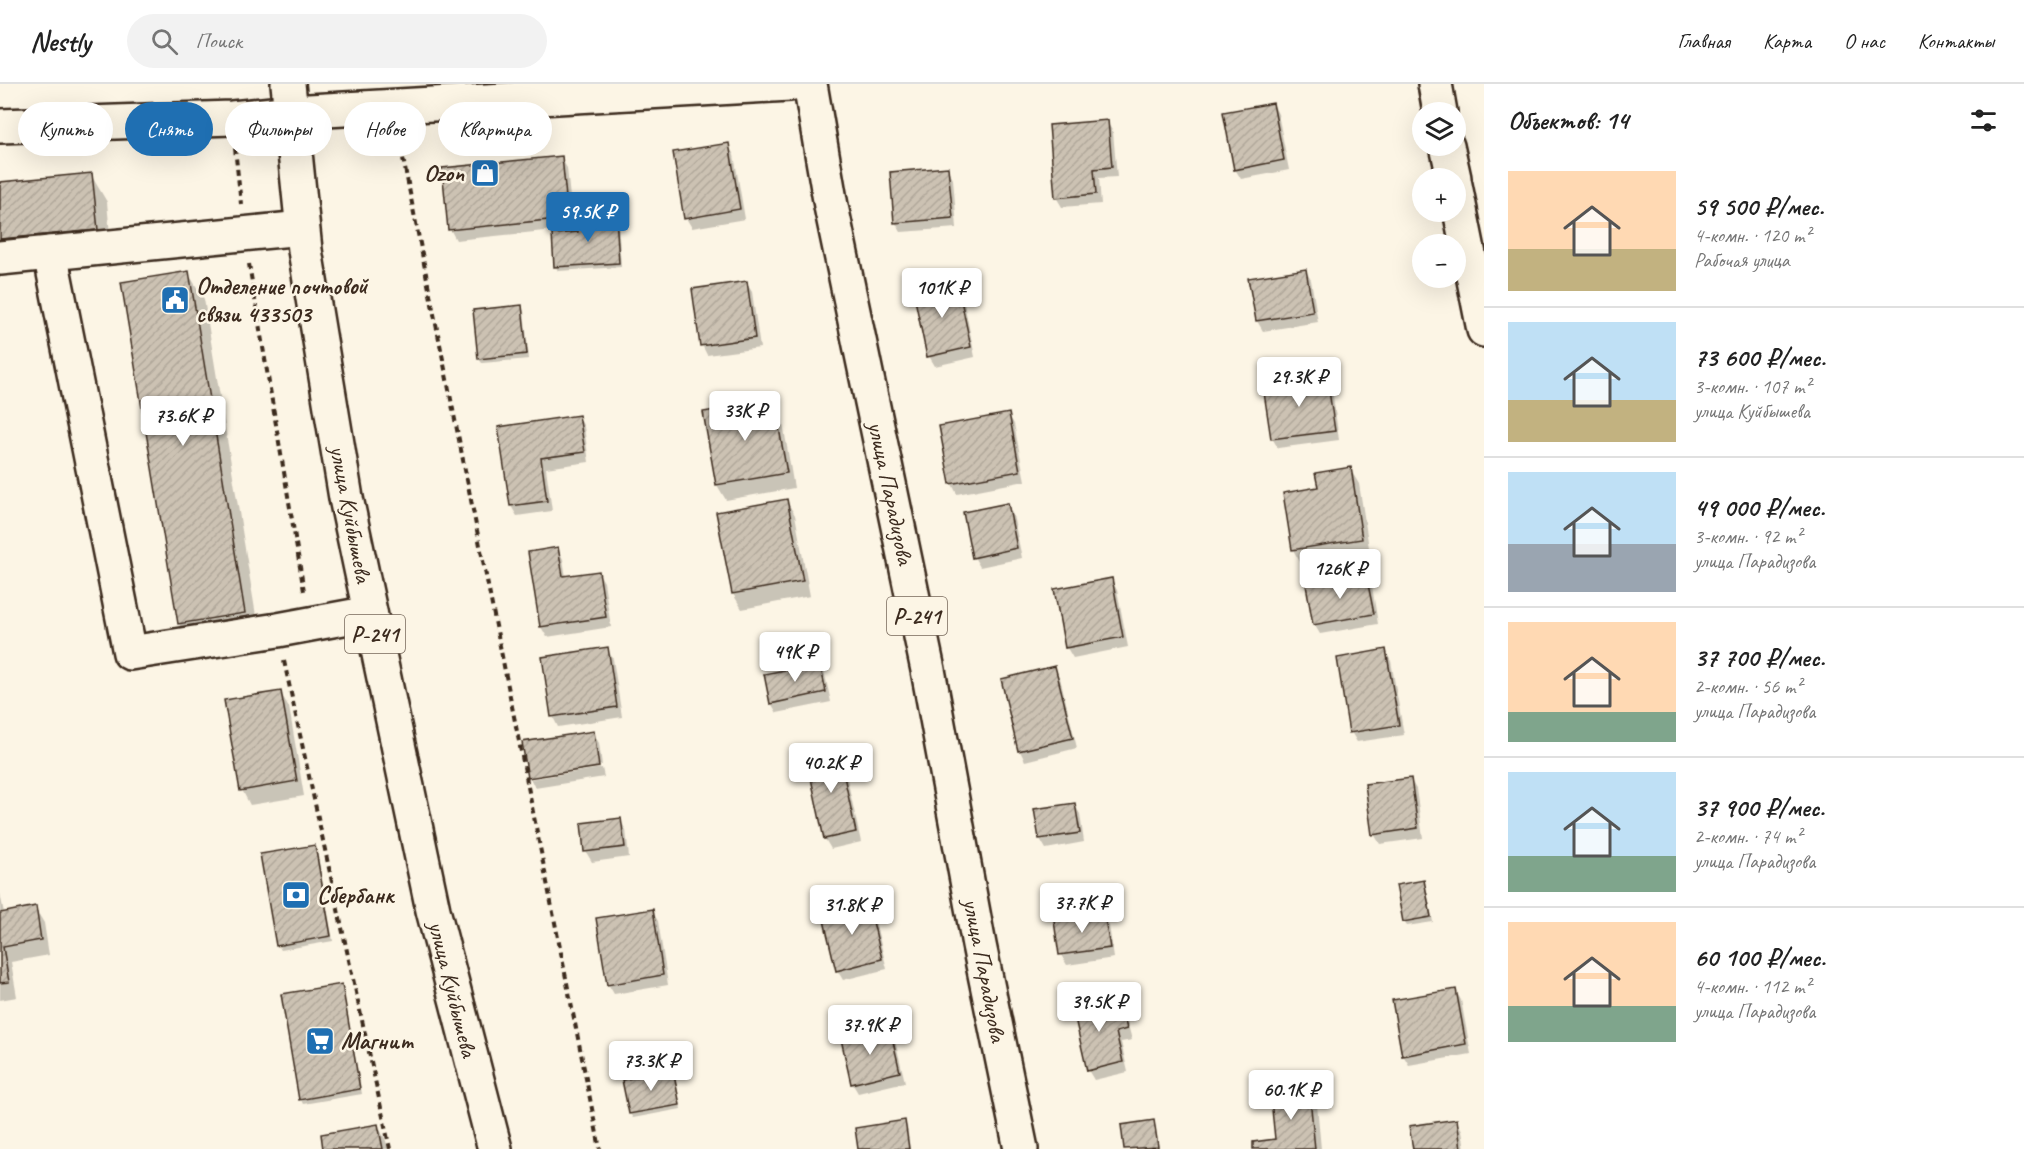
<!DOCTYPE html>
<html lang="ru">
<head>
<meta charset="utf-8">
<style>
  :root { --surface:#fff; --page:#f2f2f2; --text:#222; --muted:#767676; --line:#e0e0e0; --accent:#1f6fb2 }
  body { margin:0; font-family:Caveat,sans-serif; background:var(--page); color:var(--text); height:100vh; display:flex; flex-direction:column; font-size:22px; white-space:nowrap }
  * { box-sizing:border-box; margin:0 }
  p { font-size:20px; color:var(--muted) }
  .icon { flex:none; width:33px; height:33px; fill:none; stroke:currentColor; stroke-width:2; stroke-linecap:round; stroke-linejoin:round }
  .map { position:relative; flex:1; overflow:hidden }
  .sheet { display:flex; flex-direction:column; background:var(--surface); width:540px }
  .sheet>* { flex:none }
  .guide { position:absolute; left:18px; top:18px; width:570px; height:54px; display:flex; gap:12px }
  .buttons { position:absolute; left:1412px; top:18px; display:grid; gap:12px }
  .buttons a { display:grid; place-items:center; width:54px; height:54px; border-radius:50%; background:var(--surface); box-shadow:0 6px 24px #0002; font-size:30px }
  .price { position:absolute; translate:-50% -51px; padding:0 14px; border-radius:6px; background:#fff; color:#222; font-size:20px; line-height:39px; filter:drop-shadow(0 2px 3px #0008) }
  .price::after { content:''; position:absolute; left:50%; top:36px; width:18px; height:14px; margin-left:-9px; background:inherit; clip-path:polygon(0 0,100% 0,50% 100%) }
  .price.current { background:var(--accent); color:#fff }
  ul { padding:0; list-style:none }
  li { display:flex; align-items:center; gap:18px; height:150px; padding:0 24px }
  li+li { border-top:2px solid var(--line) }
  li span { display:grid; place-items:center; flex:none; width:168px; height:120px; border-radius:0px; color:#555 }
  li>.icon { margin-inline-start:auto }
  span .icon { width:72px; height:72px; fill:#fffc; stroke-width:1 }
  li b { font-size:26px }
  h2 { display:flex; justify-content:space-between; align-items:center; height:72px; padding:0 24px; font-size:26px }
  .pill { padding:0 21px; border-radius:27px; background:var(--surface); box-shadow:0 6px 24px #0002; font-size:21px; line-height:54px }
  .pill.current { background:var(--accent); color:#fff }
  header { display:flex; align-items:center; gap:36px; box-sizing:border-box; height:84px; padding:0 30px; background:var(--surface); border-bottom:2px solid var(--line) }
  header strong { font-size:28px }
  nav { display:flex; gap:33px; margin-inline-start:auto; font-size:21px }
  .search { width:420px; height:54px; background:var(--page); display:flex; align-items:center; gap:15px; box-sizing:border-box; padding:0 21px; border-radius:33px; color:var(--muted); font-size:22px }
  main { display:flex; flex:1; min-height:0 }
  .map>svg:first-child { display:block }
</style>
</head>
<body>
<header>
<strong>Nestly</strong>
<div class="search"><svg class="icon" aria-label="search" viewBox="0 0 24 24"><circle cx="10" cy="10" r="6"/><path d="M15 15l6 6"/></svg>Поиск</div>
<nav><a>Главная</a><a>Карта</a><a>О нас</a><a>Контакты</a></nav>
</header>
<main>
<div class="map">
<svg width="1484" height="1065" viewBox="0 0 1484 1065">
  <defs>
    <pattern id="building-hatch" width="6" height="6" patternUnits="userSpaceOnUse" patternTransform="scale(1.5)"><rect width="6" height="6" fill="#ccc2b3"/><path d="M-1 1l2-2M0 6l6-6M5 7l2-2" fill="none" stroke="#b0a79a"/></pattern>
  </defs>
  <rect width="100%" height="100%" fill="#fcf5e5"/>
  <filter id="ink" filterUnits="userSpaceOnUse"><feTurbulence type="fractalNoise" baseFrequency=".0167" numOctaves="2"/><feDisplacementMap in="SourceGraphic" scale="12" xChannelSelector="R" yChannelSelector="G"/><feConvolveMatrix kernelMatrix="1 2 1 2 8 2 1 2 1" color-interpolation-filters="sRGB"/></filter>
  <g filter="url(#ink)">
    <!-- shadow -->
    <g fill="#0003">
      <path d="M1273,20L1278,30L1289,86L1241,95L1235,85Z"/>
      <path d="M1107,38L1113,48L1117,93L1099,94L1101,120L1062,123L1056,113Z"/>
      <path d="M728,61L734,71L745,135L692,144L686,134Z"/>
      <path d="M561,74L567,84L573,144L456,156L450,145Z"/>
      <path d="M947,84L953,95L957,144L901,148L895,138Z"/>
      <path d="M91,91L107,118L112,173L0,183V99Z"/>
      <path d="M615,132L618,137L621,183L558,187L556,183Z"/>
      <path d="M1305,186L1311,196L1318,238L1263,247L1257,237Z"/>
      <path d="M188,189L204,215L260,556L194,566L179,540Z"/>
      <path d="M746,198L752,208L760,264L707,271L702,261Z"/>
      <path d="M956,199L962,209L975,273L935,282L929,272Z"/>
      <path d="M521,222L524,227L529,275L482,279L479,275Z"/>
      <path d="M1326,295L1332,305L1339,356L1278,364L1272,354Z"/>
      <path d="M773,317L782,333L794,404L726,416L717,401L705,329Z"/>
      <path d="M1008,330L1014,340L1025,397L957,410L952,400L940,343Z"/>
      <path d="M579,333L584,343L589,378L546,384L552,427L517,432L511,422L500,344Z"/>
      <path d="M1350,385L1359,400L1370,470L1302,481L1293,466L1319,405Z"/>
      <path d="M786,416L795,431L810,512L742,525L733,510L718,429Z"/>
      <path d="M1007,421L1013,431L1022,474L980,483L974,473Z"/>
      <path d="M558,465L563,475L566,493L598,488L604,498L611,543L547,553L541,543Z"/>
      <path d="M1366,492L1372,502L1378,540L1320,550L1314,540Z"/>
      <path d="M1111,496L1117,506L1128,563L1073,574L1067,564Z"/>
      <path d="M607,565L613,575L622,633L558,643L553,633Z"/>
      <path d="M1385,567L1391,577L1404,651L1357,658L1351,648Z"/>
      <path d="M819,581L825,591L831,618L777,629L771,619Z"/>
      <path d="M1054,584L1060,594L1077,664L1025,677L1020,667L1002,596Z"/>
      <path d="M280,608L289,623L304,712L250,721L242,706Z"/>
      <path d="M593,649L599,659L602,681L531,692V695L602,684L604,693L535,704L530,694L524,660Z"/>
      <path d="M837,666L843,676L861,758L831,765L825,755Z"/>
      <path d="M1410,695L1416,705L1423,754L1380,760L1374,750Z"/>
      <path d="M1074,720L1080,730L1084,758L1046,765L1040,755Z"/>
      <path d="M620,736L626,746L629,773L592,778L586,768Z"/>
      <path d="M314,762L317,767L333,857L281,866L278,861Z"/>
      <path d="M1423,798L1426,802L1433,838L1407,842L1404,838L1398,802Z"/>
      <path d="M0,809L4,829L35,824L44,839L49,871L11,878L17,913L0,916Z"/>
      <path d="M868,819L873,829L887,885L843,896L837,886Z"/>
      <path d="M652,827L658,837L668,901L614,910L608,900Z"/>
      <path d="M1104,831L1109,841L1114,874L1067,881L1061,871Z"/>
      <path d="M341,901L343,906L362,1010L303,1020L301,1016Z"/>
      <path d="M1455,906L1461,916L1471,970L1409,981L1403,971Z"/>
      <path d="M1106,915L1113,932L1122,927L1127,937L1132,956L1121,958L1128,988L1094,996L1088,986Z"/>
      <path d="M889,946L895,956L905,998L858,1009L852,999Z"/>
      <path d="M672,987L675,992L681,1025L633,1034L630,1030Z"/>
      <path d="M1308,1004L1317,1020L1321,1065H1255L1276,1057Z"/>
      <path d="M1456,1036L1462,1046L1465,1065H1414Z"/>
      <path d="M904,1038L907,1042L910,1065H860Z"/>
      <path d="M1153,1038L1156,1042L1159,1065H1126L1122,1042Z"/>
      <path d="M378,1042L386,1057L388,1065H325Z"/>
    </g>
    <!-- building -->
    <g fill="url(#building-hatch)" stroke="#3b2a1e" stroke-width="1.5">
      <path d="M1273,19L1284,76L1234,86L1223,28Z"/>
      <path d="M1108,36L1112,83L1094,85L1096,110L1055,114L1049,41Z"/>
      <path d="M729,59L740,125L684,135L673,68Z"/>
      <path d="M562,72L568,134L448,146L442,84Z"/>
      <path d="M948,83L953,134L894,139L890,88Z"/>
      <path d="M92,89L98,146L0,155V98Z"/>
      <path d="M616,131L619,179L554,183L552,150L578,148L577,133Z"/>
      <path d="M1306,185L1313,228L1256,237L1248,194Z"/>
      <path d="M189,187L245,529L178,540L121,198Z"/>
      <path d="M747,197L755,254L700,262L692,205Z"/>
      <path d="M957,197L971,263L927,273L913,206Z"/>
      <path d="M522,221L527,270L478,275L473,226Z"/>
      <path d="M1327,293L1335,347L1271,355L1263,302Z"/>
      <path d="M774,316L787,389L716,401L703,328Z"/>
      <path d="M1009,329L1020,387L950,400L939,342Z"/>
      <path d="M579,331L585,368L541,374L547,417L510,422L498,343Z"/>
      <path d="M1351,383L1362,455L1292,466L1283,409L1318,403L1315,389Z"/>
      <path d="M787,415L803,497L732,510L716,428Z"/>
      <path d="M1008,419L1017,464L972,474L963,428Z"/>
      <path d="M558,463L563,492L599,487L606,533L540,543L528,468Z"/>
      <path d="M1366,490L1374,530L1313,541L1306,501Z"/>
      <path d="M1112,494L1123,553L1065,564L1054,505Z"/>
      <path d="M608,563L617,623L551,633L542,573Z"/>
      <path d="M1386,565L1399,641L1349,649L1337,574Z"/>
      <path d="M820,579L826,608L770,620L764,590Z"/>
      <path d="M1055,582L1073,654L1018,667L1001,595Z"/>
      <path d="M281,607L297,697L240,707L224,616Z"/>
      <path d="M594,647L599,683L528,694L522,658Z"/>
      <path d="M838,664L856,748L824,755L806,671Z"/>
      <path d="M1411,694L1418,744L1372,751L1365,700Z"/>
      <path d="M1075,719L1080,749L1039,755L1034,725Z"/>
      <path d="M621,734L625,763L584,768L581,739Z"/>
      <path d="M315,761L331,852L276,862L260,770Z"/>
      <path d="M1424,796L1431,833L1403,838L1396,801Z"/>
      <path d="M868,817L882,875L836,887L822,828Z"/>
      <path d="M36,822L41,856L3,863L9,898L0,899V829Z"/>
      <path d="M653,825L663,891L607,901L596,834Z"/>
      <path d="M1104,829L1110,864L1059,871L1054,837Z"/>
      <path d="M342,900L360,1005L299,1016L281,910Z"/>
      <path d="M1456,905L1466,960L1402,972L1392,916Z"/>
      <path d="M1106,913L1111,931L1122,925L1127,945L1116,948L1123,978L1087,987L1072,921Z"/>
      <path d="M890,944L900,988L851,1000L841,955Z"/>
      <path d="M673,986L680,1021L629,1030L622,996Z"/>
      <path d="M1309,1003L1315,1065H1253V1058L1275,1055L1270,1006Z"/>
      <path d="M1457,1035L1461,1065H1413L1409,1042Z"/>
      <path d="M905,1036L909,1065H858L855,1044Z"/>
      <path d="M1154,1036L1158,1063L1124,1065L1121,1041Z"/>
      <path d="M378,1040L383,1065H323L321,1050Z"/>
    </g>
    <g fill="none" stroke-linecap="round" stroke-linejoin="round">
      <!-- minor casing -->
      <g stroke="#3b2a1e" stroke-width="38">
        <g id="minor">
          <path d="M1435,0L1440,28"/>
          <path d="M0,42L232,34L291,28L790,0"/>
          <path d="M1447,62L1454,94"/>
          <path d="M1455,101L1484,246"/>
          <path d="M50,169L130,569L278,546L370,529"/>
          <path d="M0,174L302,144"/>
        </g>
      </g>
      <!-- highway casing -->
      <g stroke="#3b2a1e" stroke-width="38">
        <g id="highway">
          <path d="M288,0L305,166L346,414L433,826L495,1065"/>
          <path d="M810,0L831,122L928,586L979,861L1021,1065"/>
        </g>
      </g>
      <!-- path -->
      <g stroke="#3b2a1e" stroke-width="4" stroke-dasharray="6 4.5" stroke-linecap="butt">
        <path d="M399,54L600,1065"/>
        <path d="M235,64L241,120"/>
        <path d="M249,180L304,507"/>
        <path d="M284,577L390,1065"/>
      </g>
      <!-- minor -->
      <use href="#minor" stroke="#fcf5e5" stroke-width="33"/>
      <!-- highway -->
      <use href="#highway" stroke="#fcf5e5" stroke-width="33"/>
    </g>
  </g>
  <!-- icons -->
  <defs>
    <g id="shop-square" transform="scale(1.5)"><rect x="-9" y="-9" width="18" height="18" rx="4" fill="#1f6fb2" stroke="#fcf5e5"/><path d="M-5-2.5h2.3a2.7 3.5 0 0 1 5.4 0H5L5.5 6h-11ZM-1.5-2.5h3a1.5 2.3 0 0 0-3 0Z" fill="#fff"/></g>
    <g id="civic-square" transform="scale(1.5)"><rect x="-9" y="-9" width="18" height="18" rx="4" fill="#1f6fb2" stroke="#fcf5e5"/><path d="M-.6-6.5H3V-4.5H.6V-3L4-1V1h2V6H-6V1h2V-1L-.6-3ZM-1.2 2.5V6h2.4V2.5Z" fill="#fff"/></g>
    <g id="bank-square" transform="scale(1.5)"><rect x="-9" y="-9" width="18" height="18" rx="4" fill="#1f6fb2" stroke="#fcf5e5"/><path d="M-6-4H6V4H-6ZM0-2.3a2.3 2.3 0 1 0 0 4.6a2.3 2.3 0 1 0 0-4.6Z" fill="#fff"/></g>
    <g id="supermarket-square" transform="scale(1.5)"><rect x="-9" y="-9" width="18" height="18" rx="4" fill="#1f6fb2" stroke="#fcf5e5"/><path d="M-6-5.5h2.5l.6 2H6L4.5 2H-2.5L-4.4-4H-6ZM-1.5 3.2a1.3 1.3 0 1 0 .1 0ZM3 3.2a1.3 1.3 0 1 0 .1 0Z" fill="#fff"/></g>
  </defs>
  <g fill-rule="evenodd">
    <use href="#shop-square" x="485" y="89"/>
    <use href="#civic-square" x="175" y="216"/>
    <use href="#bank-square" x="296" y="811"/>
    <use href="#supermarket-square" x="320" y="957"/>
  </g>
  <g text-anchor="middle" stroke-width="5" stroke-linejoin="round" paint-order="stroke">
    <!-- shield labels -->
    <g fill="#fcf5e5" stroke="#75675a" stroke-width="1.5">
      <rect x="887" y="513" width="60" height="38" rx="4.5"/>
      <rect x="345" y="531" width="60" height="38" rx="4.5"/>
    </g>
    <g font-size="22" font-weight="bold" fill="#3b2a1e">
      <text x="917" y="540">Р-241</text>
      <text x="375" y="558">Р-241</text>
    </g>
    <!-- poi labels -->
    <g font-size="24" font-weight="bold" fill="#3b2a1e" stroke="#fcf5e5" text-anchor="start">
      <text x="464" y="97" text-anchor="end">Ozon</text>
      <text x="196" y="210">Отделение почтовой<tspan x="196" dy="28">связи 433503</tspan></text>
      <text x="317" y="819">Сбербанк</text>
      <text x="341" y="965">Магнит</text>
    </g>
    <!-- street labels -->
    <g font-size="24" fill="#3b2a1e" stroke="#fcf5e5">
      <text transform="translate(891 409) rotate(78)" y="8">улица Парадизова</text>
      <text transform="translate(351 430) rotate(79)" y="8">улица Куйбышева</text>
      <text transform="translate(985 886) rotate(79)" y="8">улица Парадизова</text>
      <text transform="translate(453 905) rotate(76)" y="8">улица Куйбышева</text>
    </g>
  </g>
</svg>
<div class="buttons">
<a><svg class="icon" aria-label="layers" viewBox="0 0 24 24"><path d="M12 4l9 5-9 5-9-5zM3 14l9 5 9-5"/></svg></a>
<a>+</a>
<a>−</a>
</div>
<b class="price current" style="left:588px;top:159px">59.5K ₽</b>
<b class="price" style="left:942px;top:235px">101K ₽</b>
<b class="price" style="left:1299px;top:324px">29.3K ₽</b>
<b class="price" style="left:745px;top:358px">33K ₽</b>
<b class="price" style="left:183px;top:363px">73.6K ₽</b>
<b class="price" style="left:1340px;top:516px">126K ₽</b>
<b class="price" style="left:795px;top:599px">49K ₽</b>
<b class="price" style="left:831px;top:710px">40.2K ₽</b>
<b class="price" style="left:1082px;top:850px">37.7K ₽</b>
<b class="price" style="left:852px;top:852px">31.8K ₽</b>
<b class="price" style="left:1099px;top:949px">39.5K ₽</b>
<b class="price" style="left:870px;top:972px">37.9K ₽</b>
<b class="price" style="left:651px;top:1008px">73.3K ₽</b>
<b class="price" style="left:1291px;top:1037px">60.1K ₽</b>
<div class="guide">
<a class="pill">Купить</a>
<a class="pill current">Снять</a>
<a class="pill">Фильтры</a>
<a class="pill">Новое</a>
<a class="pill">Квартира</a>
</div>
</div>
<section class="sheet">
<h2>Объектов: 14<svg class="icon" aria-label="filters" viewBox="0 0 24 24"><path d="M4 7h16M4 17h16"/><circle cx="9" cy="7" r="2"/><circle cx="15" cy="17" r="2"/></svg></h2>
<ul>
<li><span style="background:linear-gradient(#ffd9b3 65%,#c2b280 0)"><svg class="icon" aria-label="home" viewBox="0 0 24 24"><path d="M3 11l9-7 9 7M6 9v11h12V9"/></svg></span><div><b>59 500 ₽/мес.</b><p>4-комн. · 120 m²</p><p>Рабочая улица</p></div></li>
<li><span style="background:linear-gradient(#bfe0f5 65%,#c2b280 0)"><svg class="icon" aria-label="home" viewBox="0 0 24 24"><path d="M3 11l9-7 9 7M6 9v11h12V9"/></svg></span><div><b>73 600 ₽/мес.</b><p>3-комн. · 107 m²</p><p>улица Куйбышева</p></div></li>
<li><span style="background:linear-gradient(#bfe0f5 60%,#9aa5b1 0)"><svg class="icon" aria-label="home" viewBox="0 0 24 24"><path d="M3 11l9-7 9 7M6 9v11h12V9"/></svg></span><div><b>49 000 ₽/мес.</b><p>3-комн. · 92 m²</p><p>улица Парадизова</p></div></li>
<li><span style="background:linear-gradient(#ffd9b3 75%,#7fa58c 0)"><svg class="icon" aria-label="home" viewBox="0 0 24 24"><path d="M3 11l9-7 9 7M6 9v11h12V9"/></svg></span><div><b>37 700 ₽/мес.</b><p>2-комн. · 56 m²</p><p>улица Парадизова</p></div></li>
<li><span style="background:linear-gradient(#bfe0f5 70%,#7fa58c 0)"><svg class="icon" aria-label="home" viewBox="0 0 24 24"><path d="M3 11l9-7 9 7M6 9v11h12V9"/></svg></span><div><b>37 900 ₽/мес.</b><p>2-комн. · 74 m²</p><p>улица Парадизова</p></div></li>
<li><span style="background:linear-gradient(#ffd9b3 70%,#7fa58c 0)"><svg class="icon" aria-label="home" viewBox="0 0 24 24"><path d="M3 11l9-7 9 7M6 9v11h12V9"/></svg></span><div><b>60 100 ₽/мес.</b><p>4-комн. · 112 m²</p><p>улица Парадизова</p></div></li>
</ul>
</section>
</main>
</body>
</html>
